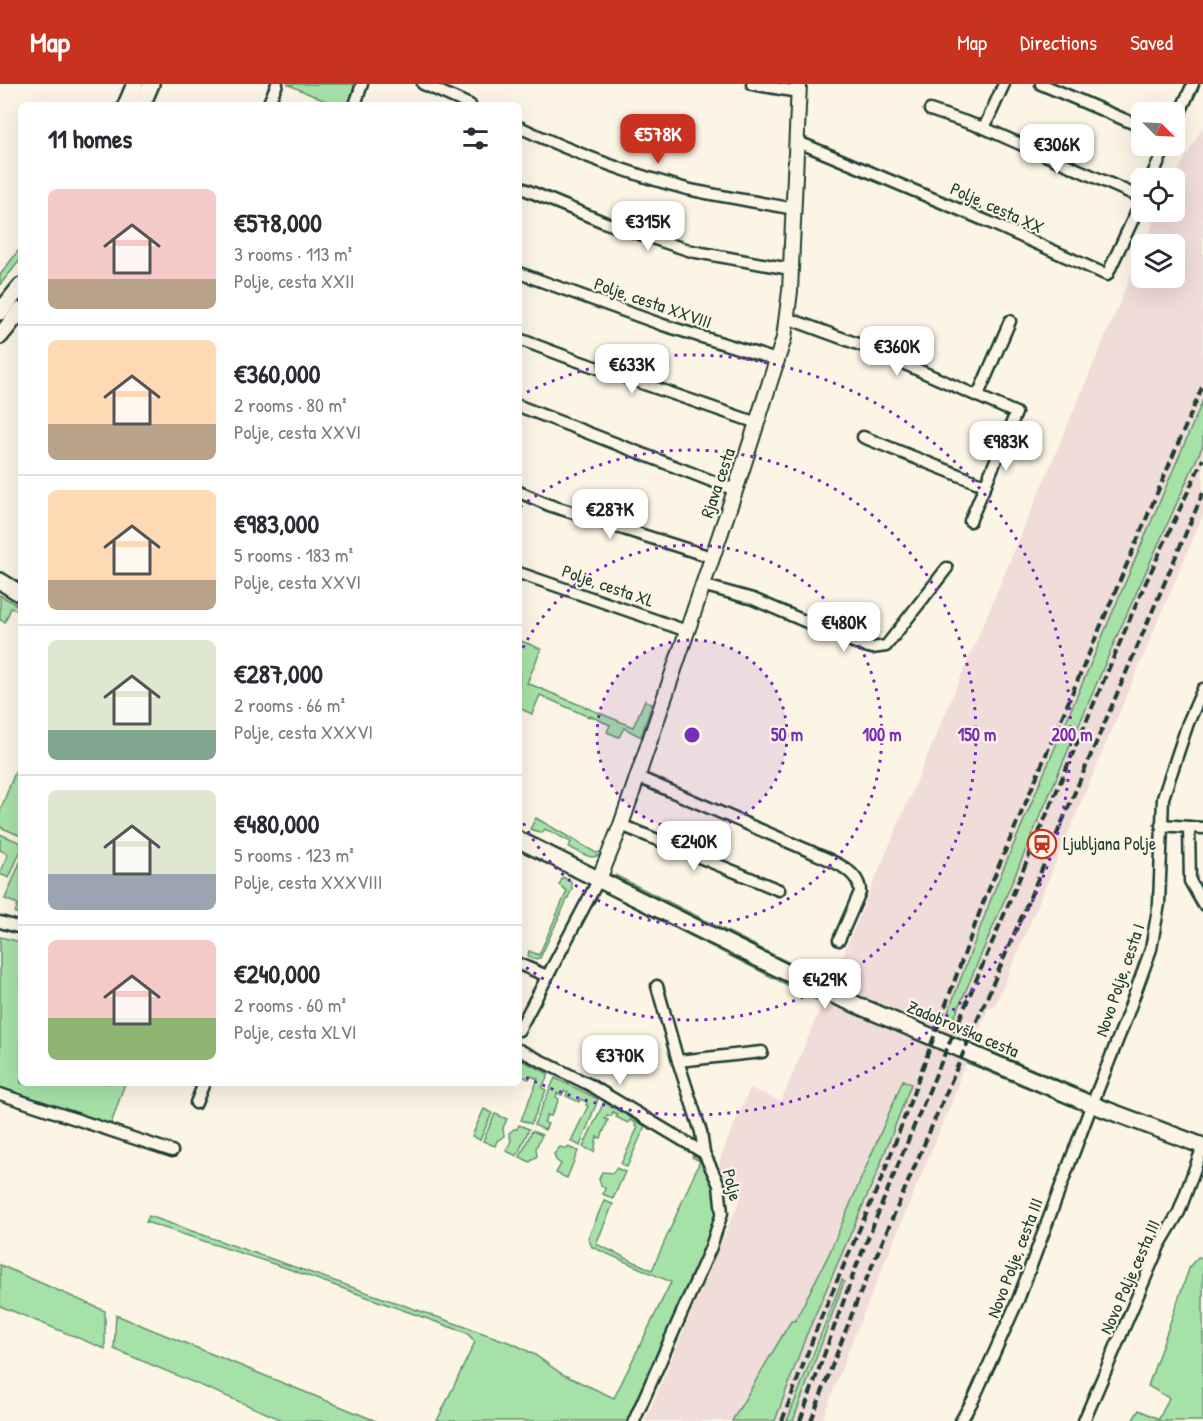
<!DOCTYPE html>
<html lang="en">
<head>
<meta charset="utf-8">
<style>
  :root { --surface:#fff; --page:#f2f2f3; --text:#2b2b33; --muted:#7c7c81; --line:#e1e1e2; --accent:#c8321e }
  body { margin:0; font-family:"Patrick Hand",sans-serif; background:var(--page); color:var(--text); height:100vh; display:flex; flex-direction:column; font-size:22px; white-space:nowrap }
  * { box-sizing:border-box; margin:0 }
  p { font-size:20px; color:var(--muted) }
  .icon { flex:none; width:33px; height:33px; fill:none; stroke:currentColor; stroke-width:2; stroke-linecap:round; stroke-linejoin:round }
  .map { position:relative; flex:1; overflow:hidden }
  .details { position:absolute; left:18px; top:18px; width:504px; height:984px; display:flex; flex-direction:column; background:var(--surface); border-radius:9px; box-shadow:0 6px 24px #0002 }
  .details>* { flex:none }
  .needle { width:39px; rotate:114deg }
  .controls { position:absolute; left:1131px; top:18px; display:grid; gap:12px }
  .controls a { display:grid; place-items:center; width:54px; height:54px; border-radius:9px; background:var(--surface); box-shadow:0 6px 24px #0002; font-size:30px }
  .price { position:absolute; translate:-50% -51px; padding:0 14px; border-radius:12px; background:#fff; color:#222; font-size:20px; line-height:39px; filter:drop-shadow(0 2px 3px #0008) }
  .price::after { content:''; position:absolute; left:50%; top:36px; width:18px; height:14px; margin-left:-9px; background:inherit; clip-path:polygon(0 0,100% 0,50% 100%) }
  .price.current { background:var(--accent); color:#fff }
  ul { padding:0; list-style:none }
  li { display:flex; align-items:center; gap:18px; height:150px; padding:0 30px }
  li+li { border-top:2px solid var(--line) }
  li span { display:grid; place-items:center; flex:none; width:168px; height:120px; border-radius:9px; color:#555 }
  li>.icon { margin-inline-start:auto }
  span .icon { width:72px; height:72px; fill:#fffc; stroke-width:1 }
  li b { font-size:26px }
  h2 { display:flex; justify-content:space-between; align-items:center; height:72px; padding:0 30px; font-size:26px }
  header { display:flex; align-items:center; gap:36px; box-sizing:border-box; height:84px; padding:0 30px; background:var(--accent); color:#fff }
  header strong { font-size:28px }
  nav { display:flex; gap:33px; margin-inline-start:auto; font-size:21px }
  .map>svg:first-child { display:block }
</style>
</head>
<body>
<header>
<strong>Map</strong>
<nav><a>Map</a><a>Directions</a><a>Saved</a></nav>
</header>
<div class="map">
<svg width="1203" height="1337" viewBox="0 0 1203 1337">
  <rect width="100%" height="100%" fill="#fcf5e5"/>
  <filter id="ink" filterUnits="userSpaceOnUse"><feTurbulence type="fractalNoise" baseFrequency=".0167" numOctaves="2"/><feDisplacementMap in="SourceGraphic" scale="12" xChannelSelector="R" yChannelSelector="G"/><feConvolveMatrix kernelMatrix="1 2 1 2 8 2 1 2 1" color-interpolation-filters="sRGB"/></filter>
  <g filter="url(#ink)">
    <!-- built -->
    <path fill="#f0dcd8" d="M1203,43V316L996,802L945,936L952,939L1116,554L1203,361V431L994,924L989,923L962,988L958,997L960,998L850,1262L822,1337H793L844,1199L842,1196L815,1260L787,1337H775L806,1252L877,1089L911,1000L903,996L829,1170L795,1238L791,1237L732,1337H645L740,1115L726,1107L719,1083L721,1072L750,1004L781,1017L1141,168L1142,194H1174V160H1145L1157,128H1174V94Z"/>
    <!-- green -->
    <g fill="#a6e2a8" stroke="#62906e" stroke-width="1.5">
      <path d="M287,0H357L349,21H334Z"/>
      <path d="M21,163V175L0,201V191Z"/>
      <path d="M1203,316V361L1116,554L952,939L945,936L996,802Z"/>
      <path d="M0,511L21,523V528L11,524L5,538L0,536Z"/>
      <path d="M519,556L541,565L527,599L633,643L645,616L652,620L641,653L624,644L619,653L607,648L610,641L590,632L589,633L540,611L532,630L519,624Z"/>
      <path d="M21,673V752L0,743V727Z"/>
      <path d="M536,734L596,769L603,767C594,780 580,768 569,763L571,758L545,745L542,749L530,745Z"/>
      <path d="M0,750L21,759V766L9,794L0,790L8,770L0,766Z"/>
      <path d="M21,776V830L15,829L18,820L5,815Z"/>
      <path d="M615,791L828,898L824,900L623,800Z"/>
      <path d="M563,793L571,798L572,805L540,874L533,875L528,872L529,867L539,871L567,807L559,801Z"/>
      <path d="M608,810L616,812L818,912L821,918Z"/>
      <path d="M0,853L21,858V999H125L111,1040L0,1004Z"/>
      <path d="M976,961L1085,1007L1076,1008L978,965Z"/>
      <path d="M519,975L549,990L542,1004L546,1006L531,1040L521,1036L538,995L531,992L529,995L519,991Z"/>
      <path d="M973,977L1072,1020L1076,1024L967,979Z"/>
      <path d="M555,994L598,1015L580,1062L571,1057L588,1022L586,1021L587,1018L580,1015L579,1018L566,1012L568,1008L564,1007L562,1011L557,1009L556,1013L559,1015L551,1032L547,1031L544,1038L548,1040L545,1046L534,1041Z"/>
      <path d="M903,996L911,1000L877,1089L806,1252L775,1337H732L791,1237H795L829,1170Z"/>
      <path d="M604,1018L645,1042L627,1083L621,1080L638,1043L635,1042L636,1039L630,1036L628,1039L616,1033L617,1030L613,1028L611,1032L607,1031L605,1035L608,1036L601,1054L597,1053L594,1068L583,1063Z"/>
      <path d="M484,1025L492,1029L480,1056L472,1052Z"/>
      <path d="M495,1030L507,1035L503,1044L504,1052L497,1057L495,1062L483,1057Z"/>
      <path d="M519,1041L529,1045L517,1072L506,1067L511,1057L509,1049L514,1045H517Z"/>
      <path d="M532,1047L542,1051L536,1064L537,1072L530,1078L520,1073Z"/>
      <path d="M560,1063L567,1065L568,1063L578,1067L567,1094L556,1089L561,1080L556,1076L554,1070Z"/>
      <path d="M694,1070L702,1073L714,1103L717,1129L707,1163L629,1337H437L475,1258L467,1249L286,1184L146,1138L149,1132L514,1260L535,1271L562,1290L614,1314L671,1198L592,1163L588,1154L604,1117L613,1120L596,1160L652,1186L700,1077L692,1073Z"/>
      <path d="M616,1084L625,1088L613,1115L603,1110L605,1104L601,1101L599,1095L602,1088L613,1089Z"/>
      <path d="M1198,1173L1203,1174V1337H1132L1139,1326L1159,1335L1169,1314L1148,1302L1190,1182Z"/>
      <path d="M0,1181L105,1227V1265L0,1222Z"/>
      <path d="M842,1196L844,1198L793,1337H787Z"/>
      <path d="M116,1231L376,1337H285L114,1265Z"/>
    </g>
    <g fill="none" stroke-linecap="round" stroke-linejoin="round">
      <!-- minor casing -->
      <g stroke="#1f3d34" stroke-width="15">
        <g id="minor">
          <path d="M423,0L470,21"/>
          <path d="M752,0L798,8"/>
          <path d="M1041,0L1142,43"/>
          <path d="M268,21L277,0"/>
          <path d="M355,21L362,0"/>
          <path d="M930,26L984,44L1142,114"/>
          <path d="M1174,41L1193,0"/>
          <path d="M519,43C572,68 630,90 687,105C722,113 759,118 794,125"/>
          <path d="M984,44L1004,0"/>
          <path d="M796,57L991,139L1107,191L1142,116"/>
          <path d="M1151,94L1166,62"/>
          <path d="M519,103L606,139L691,167L790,185"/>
          <path d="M519,189L663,241L777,276"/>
          <path d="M787,234L866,263L1016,329L970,437"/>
          <path d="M519,255L575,276L757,339"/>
          <path d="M978,311L1010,237"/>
          <path d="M519,322L735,406"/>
          <path d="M863,353L976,398L986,400"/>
          <path d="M519,408L549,421L711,473"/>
          <path d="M519,489L687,547"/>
          <path d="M702,501L753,515L858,560L872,564L886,562L947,484"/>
          <path d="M638,693L814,769C831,777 860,786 860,808L839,856"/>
          <path d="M621,741L779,806"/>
          <path d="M1161,741L1203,744"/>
          <path d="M1189,743L1190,797L1203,820"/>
          <path d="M0,838L21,844"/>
          <path d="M519,880L547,892"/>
          <path d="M519,946L599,795"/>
          <path d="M519,966L590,1001L704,1069"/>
          <path d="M678,977L762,968"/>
          <path d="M0,1010L172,1067"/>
          <path d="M196,1019L204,999"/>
          <path d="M634,1337L711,1163L722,1129L719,1101L704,1069L701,1048L678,977L657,902"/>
          <path d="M961,1337L974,1314L1018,1216L1087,1033L1125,937L1151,865L1159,820L1163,714L1188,639L1203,605"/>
          <path d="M1084,1337L1159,1162L1179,1128L1203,1062"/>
        </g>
      </g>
      <!-- tertiary casing -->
      <g stroke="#1f3d34" stroke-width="18">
        <path id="tertiary" d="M599,795L621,741L738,398L784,254L790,207L799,0"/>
      </g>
      <!-- secondary casing -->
      <g stroke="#1f3d34" stroke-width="20">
        <g id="secondary">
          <path d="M126,21L135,0"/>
          <path d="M142,21L151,0"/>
          <path d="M0,228L21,202"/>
          <path d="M0,252L21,226"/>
          <path d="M0,497L21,510"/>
          <path d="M519,756L824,907L1083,1017L1203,1062"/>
        </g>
      </g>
      <!-- minor -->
      <use href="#minor" stroke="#fcf5e5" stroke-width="10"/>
      <!-- tertiary -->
      <use href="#tertiary" stroke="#fcf5e5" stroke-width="14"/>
      <!-- secondary -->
      <use href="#secondary" stroke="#fcf5e5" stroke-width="15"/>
      <!-- rail -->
      <g stroke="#1f3d34" stroke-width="4" stroke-dasharray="9 4.5" stroke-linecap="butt">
        <path d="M782,1337L820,1236L884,1089L983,819L1203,301"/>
        <path d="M800,1337L856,1183L914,1042L1141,509L1203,375"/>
        <path d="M811,1337L857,1217L1203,409"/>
      </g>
    </g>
  </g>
  <!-- distance rings -->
  <circle cx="692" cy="651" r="95" fill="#7b2cbf" fill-opacity=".12"/>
  <g fill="none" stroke="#7b2cbf" stroke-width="3" stroke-dasharray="3 6">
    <circle cx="692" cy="651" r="95"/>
    <path d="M519 572A190 190 0 1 1 519 730"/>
    <path d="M520 423A285 285 0 1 1 520 879"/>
    <path d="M519 312A380 380 0 1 1 519 990"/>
  </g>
  <!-- icons -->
  <defs>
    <g id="station-ring" transform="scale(1.5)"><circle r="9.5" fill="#fcf5e5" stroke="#c8321e" stroke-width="1.5"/><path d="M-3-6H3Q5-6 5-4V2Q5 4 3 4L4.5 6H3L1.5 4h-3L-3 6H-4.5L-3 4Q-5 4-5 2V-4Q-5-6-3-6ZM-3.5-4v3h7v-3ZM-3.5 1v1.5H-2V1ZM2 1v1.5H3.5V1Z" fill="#c8321e"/></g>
  </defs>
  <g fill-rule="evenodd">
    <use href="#station-ring" x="1042" y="760"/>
  </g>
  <g text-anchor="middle" stroke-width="4.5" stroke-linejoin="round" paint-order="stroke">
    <!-- street labels -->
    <g font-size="18" fill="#1f3d34" stroke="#fcf5e5">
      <text transform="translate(997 124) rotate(24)" y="6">Polje, cesta XX</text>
      <text transform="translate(653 219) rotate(19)" y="6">Polje, cesta XXVIII</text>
      <text transform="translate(718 399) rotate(-71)" y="6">Rjava cesta</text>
      <text transform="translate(608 502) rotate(19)" y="6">Polje, cesta XL</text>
      <text transform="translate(1120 896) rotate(-71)" y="6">Novo Polje, cesta I</text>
      <text transform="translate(963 945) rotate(23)" y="6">Zadobrovška cesta</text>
      <text transform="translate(732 1101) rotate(76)" y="6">Polje</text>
      <text transform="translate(1015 1174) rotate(-69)" y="6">Novo Polje, cesta III</text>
      <text transform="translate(1130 1193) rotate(-66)" y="6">Novo Polje cesta III</text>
    </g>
    <!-- poi labels -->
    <g font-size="18" fill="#1f3d34" stroke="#fcf5e5" text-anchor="start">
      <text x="1063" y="766">Ljubljana Polje</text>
    </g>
  </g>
  <circle cx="692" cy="651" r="9" fill="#7b2cbf" stroke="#fcf5e5" stroke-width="3"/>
  <g font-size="18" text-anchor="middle" font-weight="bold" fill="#7b2cbf" stroke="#fcf5e5" stroke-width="4.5" stroke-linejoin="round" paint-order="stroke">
    <text x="787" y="657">50 m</text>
    <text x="882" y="657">100 m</text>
    <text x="977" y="657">150 m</text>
    <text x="1072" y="657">200 m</text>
  </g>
</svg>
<div class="controls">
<a><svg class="needle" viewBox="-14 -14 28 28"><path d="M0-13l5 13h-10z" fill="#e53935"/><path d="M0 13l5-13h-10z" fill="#7c7c81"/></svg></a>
<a><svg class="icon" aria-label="locate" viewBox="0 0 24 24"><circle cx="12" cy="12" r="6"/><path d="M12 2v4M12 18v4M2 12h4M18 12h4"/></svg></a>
<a><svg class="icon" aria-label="layers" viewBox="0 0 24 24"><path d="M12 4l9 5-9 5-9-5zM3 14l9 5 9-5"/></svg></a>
</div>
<b class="price current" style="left:658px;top:81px">€578K</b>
<b class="price" style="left:1057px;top:91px">€306K</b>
<b class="price" style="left:648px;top:168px">€315K</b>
<b class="price" style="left:897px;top:293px">€360K</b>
<b class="price" style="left:632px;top:311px">€633K</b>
<b class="price" style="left:1006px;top:388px">€983K</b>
<b class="price" style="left:610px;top:456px">€287K</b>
<b class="price" style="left:844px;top:569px">€480K</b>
<b class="price" style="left:694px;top:788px">€240K</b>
<b class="price" style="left:825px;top:926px">€429K</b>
<b class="price" style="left:620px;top:1002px">€370K</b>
<section class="details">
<h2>11 homes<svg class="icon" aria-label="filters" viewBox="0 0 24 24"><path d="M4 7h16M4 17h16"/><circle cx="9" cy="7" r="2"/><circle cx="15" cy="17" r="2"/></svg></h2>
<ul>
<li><span style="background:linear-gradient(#f6c9c9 75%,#b9a48a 0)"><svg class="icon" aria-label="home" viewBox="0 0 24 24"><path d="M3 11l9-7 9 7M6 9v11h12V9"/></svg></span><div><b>€578,000</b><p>3 rooms · 113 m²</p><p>Polje, cesta XXII</p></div></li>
<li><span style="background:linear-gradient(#ffd9b3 70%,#b9a48a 0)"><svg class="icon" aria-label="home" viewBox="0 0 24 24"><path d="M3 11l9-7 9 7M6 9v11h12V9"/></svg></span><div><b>€360,000</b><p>2 rooms · 80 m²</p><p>Polje, cesta XXVI</p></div></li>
<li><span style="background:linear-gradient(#ffd9b3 75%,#b9a48a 0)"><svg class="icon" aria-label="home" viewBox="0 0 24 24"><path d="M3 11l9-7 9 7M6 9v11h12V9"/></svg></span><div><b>€983,000</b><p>5 rooms · 183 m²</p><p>Polje, cesta XXVI</p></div></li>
<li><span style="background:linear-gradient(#dfe7d0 75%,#7fa58c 0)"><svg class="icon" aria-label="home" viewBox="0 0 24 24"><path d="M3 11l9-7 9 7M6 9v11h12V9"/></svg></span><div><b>€287,000</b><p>2 rooms · 66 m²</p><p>Polje, cesta XXXVI</p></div></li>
<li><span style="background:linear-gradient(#dfe7d0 70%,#9aa5b1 0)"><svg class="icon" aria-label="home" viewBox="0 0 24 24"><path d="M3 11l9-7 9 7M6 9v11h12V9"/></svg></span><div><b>€480,000</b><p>5 rooms · 123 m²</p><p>Polje, cesta XXXVIII</p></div></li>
<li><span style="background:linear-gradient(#f6c9c9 65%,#8fb573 0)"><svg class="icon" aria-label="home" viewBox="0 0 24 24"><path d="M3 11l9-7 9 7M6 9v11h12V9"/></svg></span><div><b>€240,000</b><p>2 rooms · 60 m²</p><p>Polje, cesta XLVI</p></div></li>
</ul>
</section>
</div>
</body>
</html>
